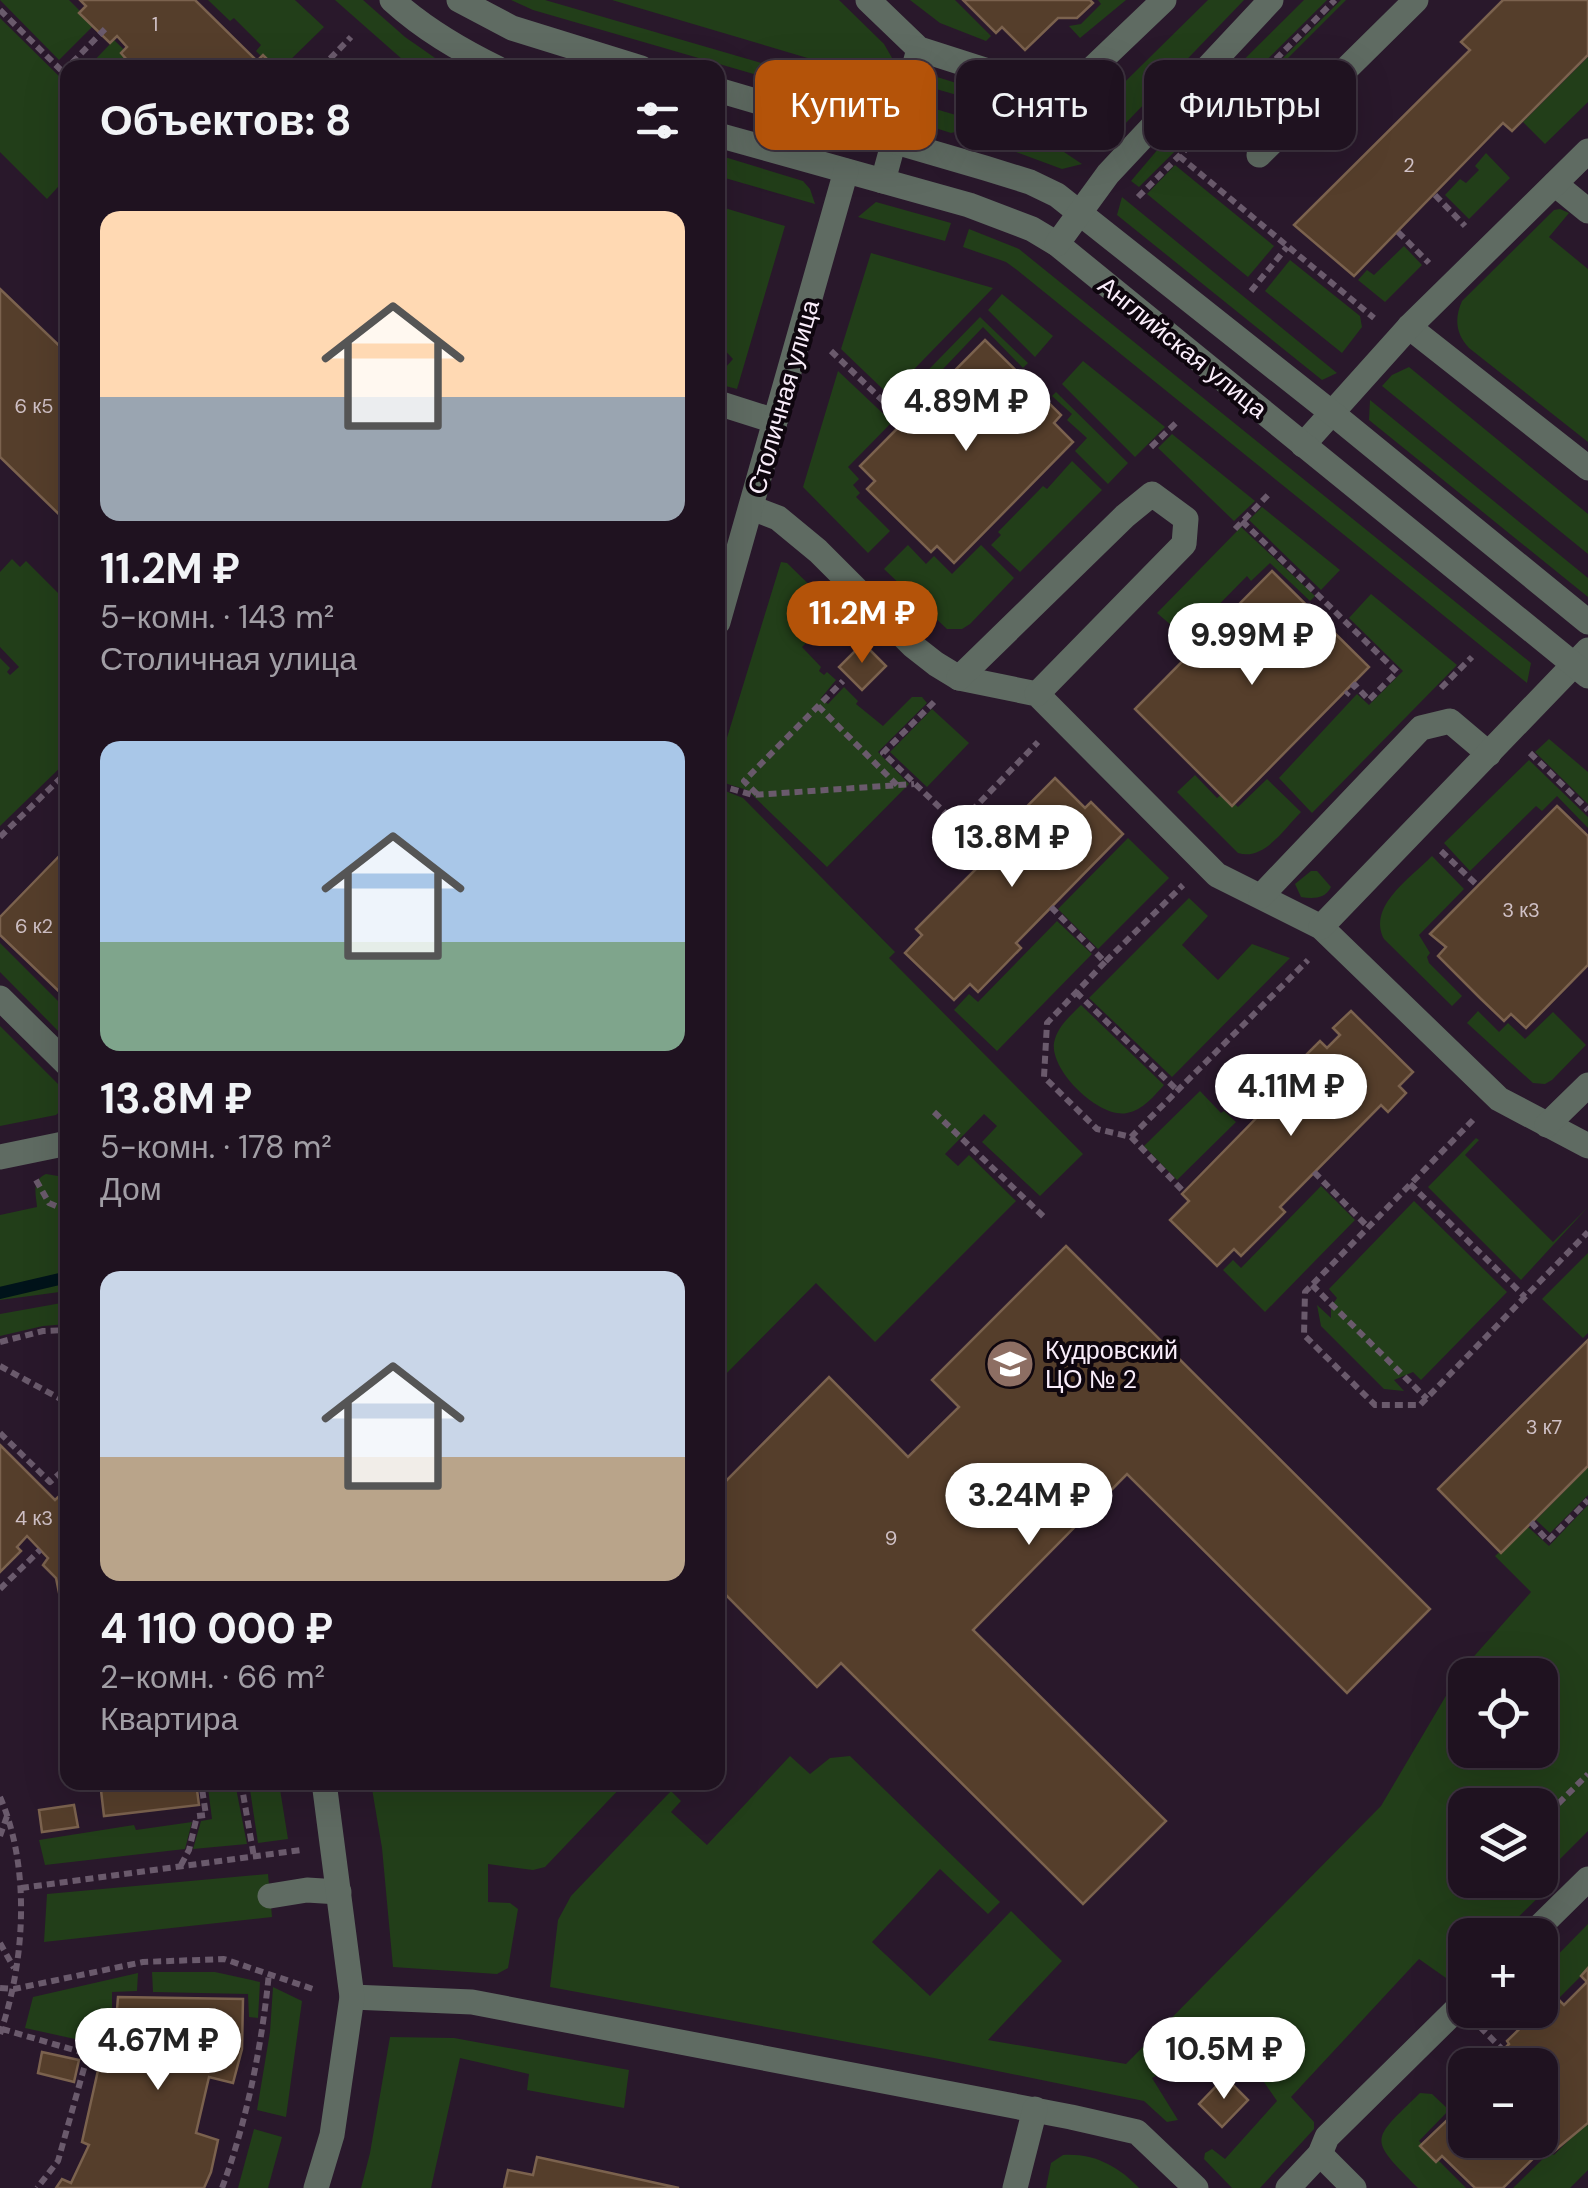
<!DOCTYPE html>
<html lang="ru">
<head>
<meta charset="utf-8">
<style>
  :root { --surface:#1f1220; --page:#271b29; --text:#f1f3f6; --muted:#a19ea5; --line:#3c323e; --accent:#b45309 }
  body { margin:0; font-family:"DM Sans",sans-serif; background:var(--page); color:var(--text); height:100vh; display:flex; flex-direction:column; font-size:38px; white-space:nowrap }
  * { box-sizing:border-box; margin:0 }
  p { font-size:32px; color:var(--muted) }
  .icon { flex:none; width:55px; height:55px; fill:none; stroke:currentColor; stroke-width:2; stroke-linecap:round; stroke-linejoin:round }
  .map { position:relative; flex:1; overflow:hidden }
  .drawer { position:absolute; left:60px; top:60px; width:665px; height:1730px; display:flex; flex-direction:column; background:var(--surface); border-radius:20px; box-shadow:0 10px 40px #0002,0 0 0 2px var(--line) }
  .drawer>* { flex:none }
  .hud { position:absolute; left:755px; top:60px; width:682px; height:90px; display:flex; gap:20px }
  .controls { position:absolute; left:1448px; top:1658px; display:grid; gap:20px }
  .controls a { display:grid; place-items:center; width:110px; height:110px; border-radius:20px; background:var(--surface); box-shadow:0 10px 40px #0002,0 0 0 2px var(--line); font-size:50px }
  .price { position:absolute; translate:-50% -85px; padding:0 22px; border-radius:35px; background:#fff; color:#222; font-size:32px; line-height:65px; filter:drop-shadow(0 2px 5px #0008) }
  .price::after { content:''; position:absolute; left:50%; top:60px; width:30px; height:22px; margin-left:-15px; background:inherit; clip-path:polygon(0 0,100% 0,50% 100%) }
  .price.selected { background:var(--accent); color:#fff }
  ul { padding:0; list-style:none }
  li { display:grid; align-content:center; gap:20px; height:530px; padding:0 40px }
  li span { display:grid; place-items:center; height:310px; border-radius:20px; color:#555 }
  li>.icon { margin-inline-start:auto }
  span .icon { width:180px; height:180px; fill:#fffc; stroke-width:1 }
  li b { font-size:42px }
  h2 { display:flex; justify-content:space-between; align-items:center; height:120px; padding:0 40px; font-size:42px }
  .chip { padding:0 35px; border-radius:20px; background:var(--surface); box-shadow:0 10px 40px #0002,0 0 0 2px var(--line); font-size:35px; line-height:90px }
  .chip.selected { background:var(--accent); color:#fff }
  .map>svg:first-child { display:block }
</style>
</head>
<body>
<div class="map">
<svg width="1588" height="2188" viewBox="0 0 1588 2188">
  <rect width="100%" height="100%" fill="#29182b"/>
  <!-- green -->
  <g fill="#223e19" fill-rule="evenodd">
    <path d="M0,0H69L94,25L59,60Z"/>
    <path d="M208,0H295L324,27L283,67H272L256,51L261,45L234,18L230,21Z"/>
    <path d="M335,0H363L405,37L448,67H411Z"/>
    <path d="M511,0H545L861,92L886,94L871,108L533,10Z"/>
    <path d="M612,0H839L884,44L895,63L892,77L858,73Z"/>
    <path d="M910,0H955L991,36L986,41L940,23Z"/>
    <path d="M1098,0H1126L1080,38L1069,26L1081,24L1101,4Z"/>
    <path d="M1208,0H1244L1098,152L1072,134Z"/>
    <path d="M1304,0H1327L1139,187L1131,181L1181,122Z"/>
    <path d="M1341,0H1346L1204,142L1201,140Z"/>
    <path d="M0,18L67,84V177L47,199L0,152Z"/>
    <path d="M114,40L142,67L87,68Z"/>
    <path d="M1588,57V102L1545,144L1523,122Z"/>
    <path d="M937,77L1073,119L1063,129L1055,123L929,87Z"/>
    <path d="M922,105L993,126L988,143L959,134V131L951,133L929,126Z"/>
    <path d="M1010,131L1049,142L1082,164L1062,169L1005,148Z"/>
    <path d="M1486,153L1510,178L1469,219L1445,195L1460,179L1466,183L1479,170L1475,166Z"/>
    <path d="M718,155L803,181L810,189L815,204L718,176Z"/>
    <path d="M1175,165L1274,246L1248,277L1147,194Z"/>
    <path d="M1122,197L1337,373L1322,380L1117,215Z"/>
    <path d="M876,202L951,223L945,241L858,217Z"/>
    <path d="M718,206L785,226L737,389L718,384V376L733,359L718,343Z"/>
    <path d="M1560,209L1569,213L1549,237L1588,269V442L1469,348C1456,334 1454,319 1462,301L1554,210Z"/>
    <path d="M969,229L1019,249L1531,663L1527,683L1017,270L1006,262L963,247Z"/>
    <path d="M1404,246L1422,265L1385,302L1358,280L1367,270L1374,275Z"/>
    <path d="M871,253L993,288L889,395L841,349Z"/>
    <path d="M1290,260L1360,316L1362,327L1342,353L1265,291Z"/>
    <path d="M1002,294L1053,336L1035,357L988,310Z"/>
    <path d="M980,317L1028,363L1023,368L983,327L904,410L896,403Z"/>
    <path d="M1083,361L1165,427L1135,457L1062,384Z"/>
    <path d="M1409,367L1588,514V554L1382,386L1392,375Z"/>
    <path d="M838,371L892,422L848,467L859,479L853,485L860,493L856,497L890,531L868,553L803,487Z"/>
    <path d="M1056,392L1128,463L1108,484L1075,451L1087,438L1067,420L1072,414L1052,396Z"/>
    <path d="M1370,400L1588,578V597L1369,420Z"/>
    <path d="M1172,434L1255,501L1234,521L1158,448Z"/>
    <path d="M1072,461L1102,490L1020,572L991,545L1001,535L998,532L1043,486L1047,489Z"/>
    <path d="M1262,507L1340,570L1321,590L1249,520Z"/>
    <path d="M1241,527L1315,596L1310,601L1270,563L1251,581L1247,576L1186,638L1157,613Z"/>
    <path d="M908,545L926,564L934,556L952,574L981,545L1014,578L970,624L962,629H947L884,569Z"/>
    <path d="M12,559L20,567L26,561L67,602L68,760L0,826V658L10,668L7,672L10,675L19,667L0,647V572Z"/>
    <path d="M781,562L787,563L833,608L831,618L802,647L821,667L819,671L824,675L827,672L836,680L821,698L828,704L844,687L858,701L856,704L883,726L912,697H922L927,703L878,752L909,784L827,867L747,790L718,781V767Z"/>
    <path d="M1371,594L1457,665L1312,813L1279,778L1357,694L1369,705L1403,671L1349,618Z"/>
    <path d="M932,709L969,743L927,787L890,752Z"/>
    <path d="M1549,739L1588,772V804L1535,752Z"/>
    <path d="M1529,760L1588,817V828L1557,796L1542,811L1536,806L1470,871L1444,843Z"/>
    <path d="M1195,775L1217,798L1223,793L1238,807L1267,779L1301,812C1284,829 1264,861 1238,853L1177,792Z"/>
    <path d="M718,788L743,798L895,952L889,958L1083,1154L1040,1196L982,1142L997,1126L984,1114L945,1154L958,1166L969,1155L1016,1201L875,1342L816,1283L718,1382Z"/>
    <path d="M1128,838L1169,878L1098,949L1058,909Z"/>
    <path d="M1432,856L1464,889L1419,935L1430,953L1427,957L1429,963L1462,996L1452,1006L1384,939C1367,906 1411,878 1432,856Z"/>
    <path d="M1311,871H1317L1331,887C1325,899 1313,899 1301,897L1295,884Z"/>
    <path d="M1189,898L1208,916L1182,945L1218,980L1252,944L1290,958L1172,1077L1089,998Z"/>
    <path d="M1057,921L1092,954L997,1051L954,1010L969,994L978,1002Z"/>
    <path d="M0,943L67,1010V1040L0,972Z"/>
    <path d="M1081,1005L1164,1085C1154,1096 1143,1110 1127,1113C1100,1119 1050,1071 1054,1043C1057,1027 1070,1016 1081,1005Z"/>
    <path d="M1478,1011L1499,1032L1508,1023L1525,1039L1553,1012L1586,1045L1552,1080L1545,1084L1533,1083L1467,1023Z"/>
    <path d="M0,1026L67,1093V1105L56,1115L0,1126Z"/>
    <path d="M1200,1091L1221,1113L1224,1111L1236,1122L1177,1180L1144,1146Z"/>
    <path d="M1476,1138L1479,1140L1465,1155L1553,1242L1588,1207L1521,1280L1428,1187Z"/>
    <path d="M46,1174L58,1176L67,1202V1291L0,1300V1215L37,1207C36,1194 31,1181 46,1174Z"/>
    <path d="M1321,1186L1355,1220L1265,1312L1223,1270L1233,1260L1241,1268Z"/>
    <path d="M1414,1201L1507,1292L1421,1380L1413,1372L1394,1380L1404,1391L1384,1389L1321,1326L1317,1305L1331,1318V1307L1337,1298L1329,1289Z"/>
    <path d="M1588,1253V1333L1583,1338L1542,1299Z"/>
    <path d="M67,1302V1324L43,1326L0,1336V1314Z"/>
    <path d="M1588,1467V1495L1550,1533L1536,1520Z"/>
    <path d="M1588,1505V1831L1552,1867L1560,1876L1500,1935H1465V1970L1446,1978L1419,1959L1291,2097L1314,2122V2129L1260,2188H1232L1204,2159L1205,2153L1212,2149L1225,2159L1277,2101L1253,2066L1228,2052L1198,2082L1184,2080L1167,2070L1152,2078L1178,2120L1167,2122L1144,2101L934,2058L550,1987L558,1920L571,1896L671,1791L681,1801L671,1812L707,1845L790,1756L810,1774L830,1758L850,1756L1000,1902L988,1914L940,1869L872,1942L930,1996L1011,1911L1062,1961L988,2040L1126,2064L1381,1806L1460,1672L1531,1592L1495,1556L1528,1527L1549,1546ZM1465,1675H1540V1750H1465ZM1465,1805H1540V1880H1465Z"/>
    <path d="M235,1783L247,1844L193,1849L201,1821L212,1819L208,1788Z"/>
    <path d="M249,1783H279L288,1839L258,1843Z"/>
    <path d="M371,1783V1782L625,1783L545,1867L533,1870L488,1864V1902L510,1903L518,1909L508,1968L497,1974L393,1967L382,1848Z"/>
    <path d="M192,1822L185,1849L45,1865L39,1840L134,1825L136,1830Z"/>
    <path d="M268,1874L272,1917L44,1942L47,1894Z"/>
    <path d="M1588,1924V1969L1543,2014L1539,2010L1540,1973Z"/>
    <path d="M152,1972H215L260,1982L258,2018L249,2017L248,1994L153,1992Z"/>
    <path d="M138,1973L137,1991L112,1992V2015H100L93,2043L25,2028L33,1997Z"/>
    <path d="M273,1987L302,2001L286,2117L257,2110L270,2032Z"/>
    <path d="M390,2037L454,2038L629,2070L624,2108L527,2090L529,2074L460,2058L431,2188H361L370,2153Z"/>
    <path d="M1420,2093L1432,2094L1449,2110L1419,2141L1466,2188H1418C1368,2137 1370,2142 1420,2093Z"/>
    <path d="M1588,2121V2170L1570,2188H1513L1550,2152L1554,2155Z"/>
    <path d="M254,2129L282,2137L268,2188H238Z"/>
    <path d="M1063,2155C1094,2153 1118,2166 1139,2188H1046L1051,2163Z"/>
  </g>
  <g fill="none" stroke-linecap="round" stroke-linejoin="round">
    <!-- stream -->
    <path stroke="#00131a" stroke-width="12" d="M0,1293L68,1277"/>
  </g>
  <!-- building -->
  <g fill="#553e2b" stroke="#7b624e" stroke-width="2.5">
    <path d="M80,0H195L257,61L263,55L276,68H134L121,53L127,47L117,36L110,43L79,13L86,6Z"/>
    <path d="M963,0H1090L1093,3L1077,18H1058L1025,50L1002,27L996,33Z"/>
    <path d="M1503,0H1588V55L1512,131L1503,123L1354,276L1294,225L1470,50L1461,42Z"/>
    <path d="M0,289L68,354V523L0,457Z"/>
    <path d="M985,340L1061,415L1054,423L1073,442L954,563L937,546L931,552L867,489L875,481L860,466Z"/>
    <path d="M1272,571L1369,667L1232,806L1135,709Z"/>
    <path d="M863,643L886,666L862,690L839,667Z"/>
    <path d="M1055,778L1085,808L1091,802L1123,834L1016,943L1021,948L978,992L970,984L954,1000L905,953L922,935L916,929L992,853L986,848Z"/>
    <path d="M1557,806L1588,836V965L1526,1028L1511,1014L1504,1021L1480,998L1438,956L1446,947L1430,934Z"/>
    <path d="M68,847V1000L0,935V917Z"/>
    <path d="M1351,1011L1413,1072L1399,1086L1406,1093L1388,1112L1381,1105L1280,1207L1285,1212L1241,1256L1234,1249L1217,1266L1170,1220L1189,1201L1182,1194L1271,1103L1265,1096L1320,1041L1327,1048L1340,1035L1333,1028Z"/>
    <path d="M1066,1246L1430,1609L1347,1693L1127,1474L973,1630L1166,1821L1083,1904L841,1663L817,1687L718,1587V1489L829,1377L908,1457L959,1407L932,1380Z"/>
    <path d="M1588,1340V1466L1501,1553L1438,1489Z"/>
    <path d="M0,1445L55,1500L68,1488V1622H65L56,1578L43,1565L48,1558L27,1536L17,1547L21,1551L0,1572Z"/>
    <path d="M100,1782H196L199,1805L104,1816Z"/>
    <path d="M74,1805L78,1827L42,1832L39,1810Z"/>
    <path d="M1588,1968V2123L1553,2152L1547,2145L1503,2188H1475L1442,2156L1436,2162L1420,2146L1461,2107L1454,2099L1465,2088V2140H1540V2065H1500L1494,2059L1509,2044L1507,2041L1539,2010L1544,2011L1557,1998L1564,2005L1587,1982L1581,1976Z"/>
    <path d="M118,1997L243,1999L242,2049L233,2083L209,2077L196,2133L218,2140L211,2172L204,2188H56L62,2179L71,2183L89,2145L82,2142L109,2021L116,2022Z"/>
    <path d="M42,2052L79,2060L74,2082L38,2073Z"/>
    <path d="M1225,2077L1248,2100L1222,2127L1199,2104Z"/>
    <path d="M537,2157L679,2188H504L508,2170L533,2175Z"/>
  </g>
  <g fill="none" stroke-linecap="round" stroke-linejoin="round">
    <!-- path -->
    <g stroke="#6a5a6c" stroke-width="6" stroke-dasharray="8 5" stroke-linecap="butt">
      <path d="M0,10L68,77"/>
      <path d="M321,68L351,37"/>
      <path d="M63,72L107,27"/>
      <path d="M1179,156L1374,318"/>
      <path d="M68,185L60,192L68,200"/>
      <path d="M1435,195L1465,226"/>
      <path d="M1138,197L1335,0"/>
      <path d="M1398,232L1429,263"/>
      <path d="M1251,291L1287,247"/>
      <path d="M831,351L904,421"/>
      <path d="M1151,447L1177,422"/>
      <path d="M1242,521L1397,672L1369,700L1355,685L1346,695"/>
      <path d="M1235,529L1268,495"/>
      <path d="M1441,688L1472,657"/>
      <path d="M934,702L883,753L958,825L1038,742"/>
      <path d="M818,706L897,785"/>
      <path d="M1530,753L1588,810"/>
      <path d="M718,785L753,795L914,784"/>
      <path d="M757,794L744,781L843,681"/>
      <path d="M0,837L68,771"/>
      <path d="M1441,851L1478,886"/>
      <path d="M1051,907L1105,962L1183,885"/>
      <path d="M1105,962L1047,1023L1044,1077L1097,1129L1131,1137L1308,960"/>
      <path d="M1076,992L1177,1090"/>
      <path d="M934,1112L1045,1218"/>
      <path d="M1473,1120L1305,1292L1304,1335L1375,1405H1420L1588,1232"/>
      <path d="M1131,1137L1184,1192"/>
      <path d="M1314,1172L1368,1227"/>
      <path d="M36,1180L49,1203L68,1211"/>
      <path d="M1410,1184L1525,1297"/>
      <path d="M1312,1285L1427,1399"/>
      <path d="M0,1342L43,1331L68,1330"/>
      <path d="M0,1366L68,1403"/>
      <path d="M0,1433L50,1482L68,1466"/>
      <path d="M1531,1522L1548,1541L1588,1500"/>
      <path d="M0,1589L40,1550"/>
      <path d="M241,1782L254,1857"/>
      <path d="M0,1797C31,1868 25,1962 0,2034"/>
      <path d="M1540,1822L1588,1774"/>
      <path d="M0,1836L7,1816"/>
      <path d="M1540,1848L1556,1866"/>
      <path d="M181,1865L189,1850L197,1816L206,1815L201,1782"/>
      <path d="M21,1888L301,1850"/>
      <path d="M0,1943L14,1968"/>
      <path d="M0,1988L14,1989L143,1962L224,1959L313,1989"/>
      <path d="M1519,2010L1529,2020"/>
      <path d="M1480,2027L1503,2050"/>
      <path d="M2,2029L88,2054L58,2161L37,2188"/>
      <path d="M222,2188C247,2121 262,2045 269,1973"/>
    </g>
    <!-- lane -->
    <g stroke="#5f6b62" stroke-width="25">
      <path d="M868,0L919,49L1038,87L1061,90L1076,84L1164,0"/>
      <path d="M1259,155L1416,0"/>
      <path d="M883,181L919,49"/>
      <path d="M1555,184L1588,211"/>
      <path d="M1409,327L1588,468"/>
      <path d="M718,403L775,421"/>
      <path d="M1303,445L1409,327L1588,151"/>
      <path d="M752,508L778,518L818,551L913,646L936,664L959,678L1037,694L1217,875L1321,927L1499,1099L1588,1146"/>
      <path d="M959,678L1125,516L1152,494L1186,519L1184,544L1037,694"/>
      <path d="M1261,896L1421,728L1450,721L1489,754"/>
      <path d="M1321,927L1588,650"/>
      <path d="M0,998L68,1065"/>
      <path d="M1547,1125L1588,1085"/>
      <path d="M0,1157L68,1143"/>
      <path d="M270,1896L307,1890L339,1892"/>
      <path d="M1531,1935L1588,1879"/>
      <path d="M352,1997L472,2002L1071,2117L1137,2132L1196,2188"/>
      <path d="M1320,2154L1354,2188"/>
      <path d="M1015,2188L1035,2109"/>
      <path d="M1288,2188L1320,2154L1327,2137L1465,2001"/>
    </g>
    <!-- street -->
    <g stroke="#5f6b62" stroke-width="25">
      <path d="M392,0C424,29 458,49 497,68"/>
      <path d="M459,0L512,28L641,68"/>
      <path d="M718,90L985,168L1030,182L1057,195L1332,413L1588,622"/>
      <path d="M718,135L969,205L1032,229L1057,244L1588,676"/>
      <path d="M1057,244L1108,174L1271,0"/>
      <path d="M718,622L846,171"/>
      <path d="M316,2188L332,2135L352,1997L324,1782"/>
    </g>
  </g>
  <!-- icons -->
  <defs>
    <g id="school-disc" transform="scale(2.5)"><circle r="9.5" fill="#8d6e63" stroke="#0e060e"/><path d="M0-5L7-2L0 1L-7-2ZM-4 1L0 2.5L4 1V4Q0 6-4 4Z" fill="#fff"/></g>
  </defs>
  <g fill-rule="evenodd">
    <use href="#school-disc" x="1010" y="1364"/>
  </g>
  <g text-anchor="middle" stroke-width="8" stroke-linejoin="round" paint-order="stroke">
    <!-- number labels -->
    <g font-size="20" fill="#d0c1c6">
      <text x="155" y="31">1</text>
      <text x="1409" y="172">2</text>
      <text x="34" y="413">6 к5</text>
      <text x="1521" y="917">3 к3</text>
      <text x="34" y="933">6 к2</text>
      <text x="1544" y="1434">3 к7</text>
      <text x="34" y="1525">4 к3</text>
      <text x="891" y="1545">9</text>
    </g>
    <!-- street labels -->
    <g font-size="25" fill="#f9edfa" stroke="#0e060e">
      <text transform="translate(1183 347) rotate(39)" y="9">Английская улица</text>
      <text transform="translate(783 397) rotate(-74)" y="9">Столичная улица</text>
    </g>
    <!-- poi labels -->
    <g font-size="25" fill="#f9edfa" stroke="#0e060e" text-anchor="start">
      <text x="1045" y="1359">Кудровский<tspan x="1045" dy="29">ЦО № 2</tspan></text>
    </g>
  </g>
</svg>
<div class="controls">
<a><svg class="icon" aria-label="locate" viewBox="0 0 24 24"><circle cx="12" cy="12" r="6"/><path d="M12 2v4M12 18v4M2 12h4M18 12h4"/></svg></a>
<a><svg class="icon" aria-label="layers" viewBox="0 0 24 24"><path d="M12 4l9 5-9 5-9-5zM3 14l9 5 9-5"/></svg></a>
<a>+</a>
<a>−</a>
</div>
<b class="price" style="left:966px;top:454px">4.89M ₽</b>
<b class="price selected" style="left:862px;top:666px">11.2M ₽</b>
<b class="price" style="left:1252px;top:688px">9.99M ₽</b>
<b class="price" style="left:1012px;top:890px">13.8M ₽</b>
<b class="price" style="left:1291px;top:1139px">4.11M ₽</b>
<b class="price" style="left:1029px;top:1548px">3.24M ₽</b>
<b class="price" style="left:158px;top:2093px">4.67M ₽</b>
<b class="price" style="left:1224px;top:2102px">10.5M ₽</b>
<div class="hud">
<a class="chip selected">Купить</a>
<a class="chip">Снять</a>
<a class="chip">Фильтры</a>
</div>
<section class="drawer">
<h2>Объектов: 8<svg class="icon" aria-label="filters" viewBox="0 0 24 24"><path d="M4 7h16M4 17h16"/><circle cx="9" cy="7" r="2"/><circle cx="15" cy="17" r="2"/></svg></h2>
<ul>
<li><span style="background:linear-gradient(#ffd9b3 60%,#9aa5b1 0)"><svg class="icon" aria-label="home" viewBox="0 0 24 24"><path d="M3 11l9-7 9 7M6 9v11h12V9"/></svg></span><div><b>11.2M ₽</b><p>5-комн. · 143 m²</p><p>Столичная улица</p></div></li>
<li><span style="background:linear-gradient(#a9c7e8 65%,#7fa58c 0)"><svg class="icon" aria-label="home" viewBox="0 0 24 24"><path d="M3 11l9-7 9 7M6 9v11h12V9"/></svg></span><div><b>13.8M ₽</b><p>5-комн. · 178 m²</p><p>Дом</p></div></li>
<li><span style="background:linear-gradient(#c9d6e8 60%,#b9a48a 0)"><svg class="icon" aria-label="home" viewBox="0 0 24 24"><path d="M3 11l9-7 9 7M6 9v11h12V9"/></svg></span><div><b>4 110 000 ₽</b><p>2-комн. · 66 m²</p><p>Квартира</p></div></li>
</ul>
</section>
</div>
</body>
</html>
